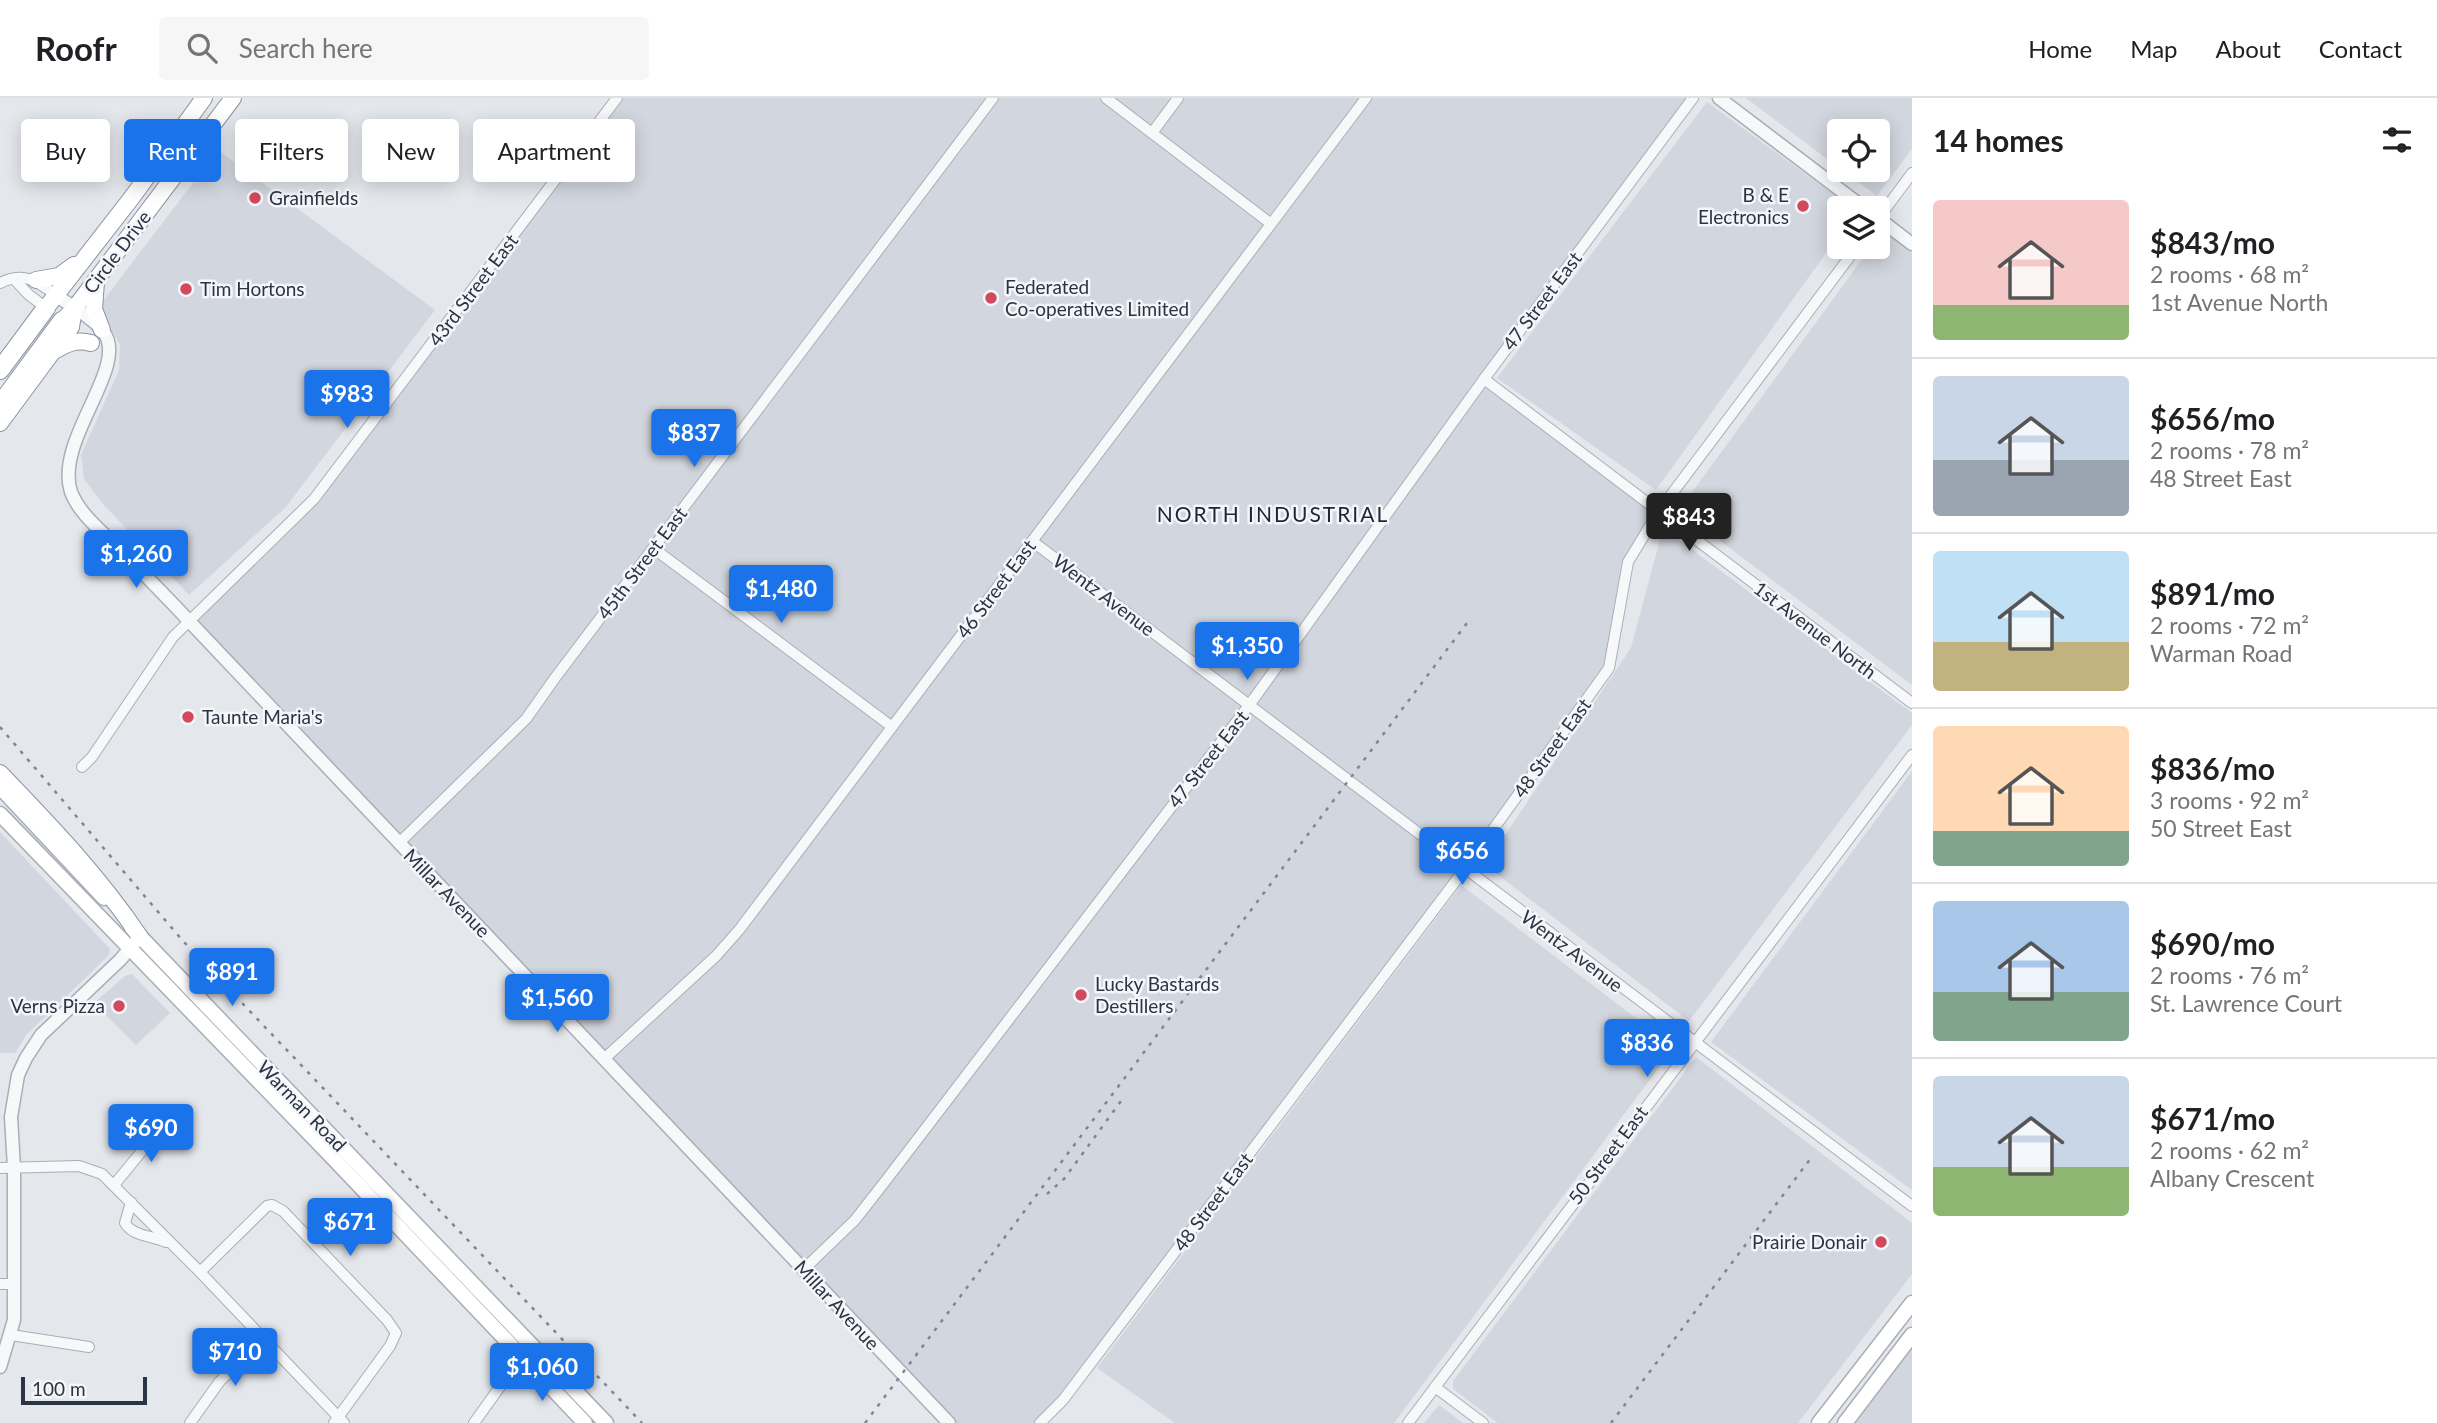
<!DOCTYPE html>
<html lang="en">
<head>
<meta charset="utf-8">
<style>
  :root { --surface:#fff; --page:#f6f6f6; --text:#202124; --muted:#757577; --line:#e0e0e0; --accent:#1a73e8 }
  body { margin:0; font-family:Lato,sans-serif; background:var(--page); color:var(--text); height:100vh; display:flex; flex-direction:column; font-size:26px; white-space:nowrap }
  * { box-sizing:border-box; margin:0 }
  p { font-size:23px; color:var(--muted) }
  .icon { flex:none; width:38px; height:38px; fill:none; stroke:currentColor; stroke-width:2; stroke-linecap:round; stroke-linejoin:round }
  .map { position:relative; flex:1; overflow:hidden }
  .side { display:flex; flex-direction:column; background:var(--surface); width:525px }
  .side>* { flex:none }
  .guide { position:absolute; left:21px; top:21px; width:665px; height:63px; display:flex; gap:14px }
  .controls { position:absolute; left:1827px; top:21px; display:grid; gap:14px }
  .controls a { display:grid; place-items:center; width:63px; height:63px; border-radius:7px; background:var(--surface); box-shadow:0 4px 18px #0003; font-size:35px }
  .scale { position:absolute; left:21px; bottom:18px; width:126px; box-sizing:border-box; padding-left:7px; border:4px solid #2b3445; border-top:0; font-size:19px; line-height:24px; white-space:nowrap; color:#2b3445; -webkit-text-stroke:5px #f4f6f9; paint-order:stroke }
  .price { position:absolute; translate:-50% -60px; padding:0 16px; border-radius:7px; background:var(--accent); color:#fff; font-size:23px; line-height:46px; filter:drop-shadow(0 2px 4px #0008) }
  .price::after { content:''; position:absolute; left:50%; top:42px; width:21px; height:16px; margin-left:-10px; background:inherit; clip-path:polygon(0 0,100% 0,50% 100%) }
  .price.selected { background:#222; color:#fff }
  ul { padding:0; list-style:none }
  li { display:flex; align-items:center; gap:21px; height:175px; padding:0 21px }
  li+li { border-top:2px solid var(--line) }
  li span { display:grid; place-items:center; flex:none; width:196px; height:140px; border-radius:7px; color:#555 }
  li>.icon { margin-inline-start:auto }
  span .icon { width:84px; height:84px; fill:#fffc; stroke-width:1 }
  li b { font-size:30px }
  h2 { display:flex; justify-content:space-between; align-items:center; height:84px; padding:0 21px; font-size:30px }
  .tag { padding:0 24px; border-radius:7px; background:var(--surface); box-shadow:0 4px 18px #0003; font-size:24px; line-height:63px }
  .tag.selected { background:var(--accent); color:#fff }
  header { display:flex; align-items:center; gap:42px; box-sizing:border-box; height:98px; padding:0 35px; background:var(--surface); border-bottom:2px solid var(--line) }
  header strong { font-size:33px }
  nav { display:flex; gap:38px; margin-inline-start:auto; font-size:24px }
  .search { width:490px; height:63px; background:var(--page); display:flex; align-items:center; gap:18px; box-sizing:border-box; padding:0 24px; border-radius:7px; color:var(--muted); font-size:26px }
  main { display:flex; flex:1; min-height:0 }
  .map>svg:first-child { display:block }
</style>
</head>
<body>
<header>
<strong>Roofr</strong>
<div class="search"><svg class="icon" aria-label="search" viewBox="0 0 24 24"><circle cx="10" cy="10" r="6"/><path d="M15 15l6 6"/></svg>Search here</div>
<nav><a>Home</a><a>Map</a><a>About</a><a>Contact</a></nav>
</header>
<main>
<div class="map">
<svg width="1912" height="1325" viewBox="0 0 1912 1325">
  <rect width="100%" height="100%" fill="#e4e7ec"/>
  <!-- built -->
  <g fill="#d2d6de">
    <path d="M617,0H1693L1484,281L1659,413L1628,464L1609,570L1464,772L1040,1325H949L189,523L309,406Z"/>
    <path d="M1746,0H1912V51L1877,98L1842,72H1878V33H1839V70Z"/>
    <path d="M1707,4L1852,110H1839V137L1656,392L1497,280Z"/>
    <path d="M218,52L435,212L285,410L189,497L103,406L84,381L81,357L119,272L120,247L102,213L103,203Z"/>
    <path d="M1883,132L1912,155V587L1679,412L1871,149H1878V140Z"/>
    <path d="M1663,430L1912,615V627L1689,923L1485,767L1631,550Z"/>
    <path d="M1912,673V1092L1711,944Z"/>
    <path d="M0,734L110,851L109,857L26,937L15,955H0Z"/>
    <path d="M1461,787L1674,949L1394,1325H1175L1097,1270Z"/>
    <path d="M132,876L170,915L136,947L94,905L125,878Z"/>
    <path d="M1696,959L1912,1125V1176L1798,1325H1498L1453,1291V1283Z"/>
    <path d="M1912,1237V1325H1845Z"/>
    <path d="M1439,1307L1463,1325H1424Z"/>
  </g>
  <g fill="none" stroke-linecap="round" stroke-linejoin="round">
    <!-- minor casing -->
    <g stroke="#a9aeb7" stroke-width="12">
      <g id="minor">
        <path d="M1106,0L1270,125"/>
        <path d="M1152,35L1178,0"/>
        <path d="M1878,121L1912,75"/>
        <path d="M14,181L28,196L46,210"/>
        <path d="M0,185C24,173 37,183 57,198"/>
        <path d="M1484,281L1912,605"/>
        <path d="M1032,443L1912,1108"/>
        <path d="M653,450L891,628"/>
        <path d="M82,669L92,659L173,539L314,401L617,0"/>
        <path d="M399,745L526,621L555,580L993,0"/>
        <path d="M604,961L716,858L739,832L1366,0"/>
        <path d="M0,1070L79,1068L102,1076L200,1174L344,1325"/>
        <path d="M114,1087L164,1026"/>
        <path d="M131,1104L125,1125C132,1138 153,1138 166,1144"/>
        <path d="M804,1171L855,1122L887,1081L1250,606L1484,281L1693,0"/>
        <path d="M200,1174L267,1108L272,1107L283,1113L387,1222L396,1235L390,1248L334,1325"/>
        <path d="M0,1186H14"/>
        <path d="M11,1237L89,1249"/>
        <path d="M1435,1289L1483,1325"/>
        <path d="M190,1325L220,1283L264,1241"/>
        <path d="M474,1325L512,1272L524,1261"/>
        <path d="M1040,1325L1063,1302L1464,772L1609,570L1628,464L1659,413L1857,149"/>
        <path d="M1408,1325L1912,657"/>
      </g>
    </g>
    <!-- tertiary casing -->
    <g stroke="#a9aeb7" stroke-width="15">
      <g id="tertiary">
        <path d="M1719,0L1864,110"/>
        <path d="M1878,120L1912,146"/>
        <path d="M57,198C71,208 92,219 103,233C131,268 54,341 71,394C79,415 99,431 115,447C140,472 165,497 189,523L949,1325"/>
        <path d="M0,1269L14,1222V1070L11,1019L18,977L26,960L41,937L120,862L140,839"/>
      </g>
    </g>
    <!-- secondary casing -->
    <g stroke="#a9aeb7" stroke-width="17">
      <g id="secondary">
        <path d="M0,689L104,800"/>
        <path d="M0,716L333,1060L585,1325"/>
        <path d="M132,830L606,1325"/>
        <path d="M1819,1325L1912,1205"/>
        <path d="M1845,1325L1912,1237"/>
      </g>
    </g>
    <!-- trunk casing -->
    <g stroke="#8b94a3" stroke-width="18">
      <g id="trunk">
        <path d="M36,182L59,178L74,167"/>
        <path d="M96,184L94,211L102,232"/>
        <path d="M46,210L133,98L204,0"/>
        <path d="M62,223L74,211L233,0"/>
        <path d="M56,252C68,245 77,241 91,245"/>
        <path d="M0,325L71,229L74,211"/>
        <path d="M0,675C51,728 99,778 140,839"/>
      </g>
    </g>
    <!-- motorway casing -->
    <g stroke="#8b94a3" stroke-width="20">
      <g id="motorway">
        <path d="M0,272L46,210"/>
        <path d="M0,307L62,223"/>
      </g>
    </g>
    <!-- minor -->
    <use href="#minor" stroke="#f7f8fa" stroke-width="10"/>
    <!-- tertiary -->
    <use href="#tertiary" stroke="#f7f8fa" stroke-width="12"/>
    <!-- secondary -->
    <use href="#secondary" stroke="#fff" stroke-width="14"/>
    <!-- trunk -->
    <use href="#trunk" stroke="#fff" stroke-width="16"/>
    <!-- motorway -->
    <use href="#motorway" stroke="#fff" stroke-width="18"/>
    <!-- rail -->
    <g stroke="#7d8696" stroke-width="2.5" stroke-dasharray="3.5 7" stroke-linecap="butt">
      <path d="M0,629L183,843L642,1325"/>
      <path d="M1047,1096L1064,1081L1124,999"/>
      <path d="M865,1325L1470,521"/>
      <path d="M1611,1325L1811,1060"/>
    </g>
  </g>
  <!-- markers -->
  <g fill="#d1495b" stroke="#f4f6f9" stroke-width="2.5">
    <circle cx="255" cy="100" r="7"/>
    <circle cx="1803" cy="108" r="7"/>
    <circle cx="186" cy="191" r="7"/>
    <circle cx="991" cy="200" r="7"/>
    <circle cx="188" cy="619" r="7"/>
    <circle cx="1081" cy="897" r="7"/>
    <circle cx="119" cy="908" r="7"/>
    <circle cx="1881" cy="1144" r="7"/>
  </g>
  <g text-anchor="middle" stroke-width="5" stroke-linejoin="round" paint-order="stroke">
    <!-- poi labels -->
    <g font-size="19" fill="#2b3445" stroke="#f4f6f9" text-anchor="start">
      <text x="1789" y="104" text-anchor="end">B &amp; E<tspan x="1789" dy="22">Electronics</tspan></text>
      <text x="269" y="107">Grainfields</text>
      <text x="1005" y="196">Federated<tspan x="1005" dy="22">Co-operatives Limited</tspan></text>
      <text x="200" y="198">Tim Hortons</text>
      <text x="202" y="626">Taunte Maria's</text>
      <text x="1095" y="893">Lucky Bastards<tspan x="1095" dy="22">Destillers</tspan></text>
      <text x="105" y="915" text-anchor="end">Verns Pizza</text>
      <text x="1867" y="1151" text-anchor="end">Prairie Donair</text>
    </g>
    <!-- street labels -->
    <g font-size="19" fill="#2b3445" stroke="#f4f6f9">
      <text transform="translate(117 154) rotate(-53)" y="7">Circle Drive</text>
      <text transform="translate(473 192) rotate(-53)" y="7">43rd Street East</text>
      <text transform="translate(1542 203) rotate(-53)" y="7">47 Street East</text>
      <text transform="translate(642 465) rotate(-53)" y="7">45th Street East</text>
      <text transform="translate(996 491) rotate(-53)" y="7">46 Street East</text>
      <text transform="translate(1104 497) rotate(37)" y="7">Wentz Avenue</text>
      <text transform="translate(1815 532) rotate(37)" y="7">1st Avenue North</text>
      <text transform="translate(1552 650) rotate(-54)" y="7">48 Street East</text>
      <text transform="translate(1208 661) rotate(-52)" y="7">47 Street East</text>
      <text transform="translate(447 795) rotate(46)" y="7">Millar Avenue</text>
      <text transform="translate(1572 853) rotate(37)" y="7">Wentz Avenue</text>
      <text transform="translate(302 1008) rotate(46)" y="7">Warman Road</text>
      <text transform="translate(1608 1057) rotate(-53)" y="7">50 Street East</text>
      <text transform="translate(1213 1104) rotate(-53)" y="7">48 Street East</text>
      <text transform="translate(837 1207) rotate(47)" y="7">Millar Avenue</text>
    </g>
    <!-- neighbourhood labels -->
    <g font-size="21" letter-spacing="2" fill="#1d2536" stroke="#f4f6f9">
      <text x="1273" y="424">NORTH INDUSTRIAL</text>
    </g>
  </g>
</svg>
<div class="controls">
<a><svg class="icon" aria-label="locate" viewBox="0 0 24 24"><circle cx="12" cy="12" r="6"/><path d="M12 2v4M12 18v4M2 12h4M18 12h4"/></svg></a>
<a><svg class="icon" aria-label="layers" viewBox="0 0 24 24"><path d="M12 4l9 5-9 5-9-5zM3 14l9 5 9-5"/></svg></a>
</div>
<div class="scale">100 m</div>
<b class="price" style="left:347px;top:332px">$983</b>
<b class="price" style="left:694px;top:371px">$837</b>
<b class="price selected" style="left:1689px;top:455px">$843</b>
<b class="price" style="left:136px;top:492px">$1,260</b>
<b class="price" style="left:781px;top:527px">$1,480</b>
<b class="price" style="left:1247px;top:584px">$1,350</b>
<b class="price" style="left:1462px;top:789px">$656</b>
<b class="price" style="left:232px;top:910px">$891</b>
<b class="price" style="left:557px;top:936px">$1,560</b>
<b class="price" style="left:1647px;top:981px">$836</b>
<b class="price" style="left:151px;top:1066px">$690</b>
<b class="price" style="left:350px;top:1160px">$671</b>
<b class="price" style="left:235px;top:1290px">$710</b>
<b class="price" style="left:542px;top:1305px">$1,060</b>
<div class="guide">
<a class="tag">Buy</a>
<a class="tag selected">Rent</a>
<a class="tag">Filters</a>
<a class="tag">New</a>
<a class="tag">Apartment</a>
</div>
</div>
<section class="side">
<h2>14 homes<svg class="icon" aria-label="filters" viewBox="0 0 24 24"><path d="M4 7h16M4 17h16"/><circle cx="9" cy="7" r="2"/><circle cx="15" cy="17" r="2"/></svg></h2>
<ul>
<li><span style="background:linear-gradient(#f6c9c9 75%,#8fb573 0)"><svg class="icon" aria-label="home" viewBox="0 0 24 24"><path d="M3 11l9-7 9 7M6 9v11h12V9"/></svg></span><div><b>$843/mo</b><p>2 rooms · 68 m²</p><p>1st Avenue North</p></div></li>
<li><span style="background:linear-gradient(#c9d6e8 60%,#9aa5b1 0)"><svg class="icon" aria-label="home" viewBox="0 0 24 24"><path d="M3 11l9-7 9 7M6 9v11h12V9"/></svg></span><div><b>$656/mo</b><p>2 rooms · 78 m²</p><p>48 Street East</p></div></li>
<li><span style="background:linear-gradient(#bfe0f5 65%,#c2b280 0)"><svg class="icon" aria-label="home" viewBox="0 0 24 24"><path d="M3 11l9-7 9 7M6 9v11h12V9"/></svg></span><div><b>$891/mo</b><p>2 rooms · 72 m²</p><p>Warman Road</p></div></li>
<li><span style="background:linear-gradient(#ffd9b3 75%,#7fa58c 0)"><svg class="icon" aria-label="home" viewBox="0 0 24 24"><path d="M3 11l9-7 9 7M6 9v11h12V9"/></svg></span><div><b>$836/mo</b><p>3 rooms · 92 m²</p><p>50 Street East</p></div></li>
<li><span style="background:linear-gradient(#a9c7e8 65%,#7fa58c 0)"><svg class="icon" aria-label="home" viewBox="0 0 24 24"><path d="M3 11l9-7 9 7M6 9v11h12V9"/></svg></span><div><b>$690/mo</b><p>2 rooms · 76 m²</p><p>St. Lawrence Court</p></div></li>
<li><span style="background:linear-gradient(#c9d6e8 65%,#8fb573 0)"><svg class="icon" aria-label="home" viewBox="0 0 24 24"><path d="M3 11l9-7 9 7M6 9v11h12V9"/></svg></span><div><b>$671/mo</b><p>2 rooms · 62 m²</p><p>Albany Crescent</p></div></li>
</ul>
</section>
</main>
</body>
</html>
